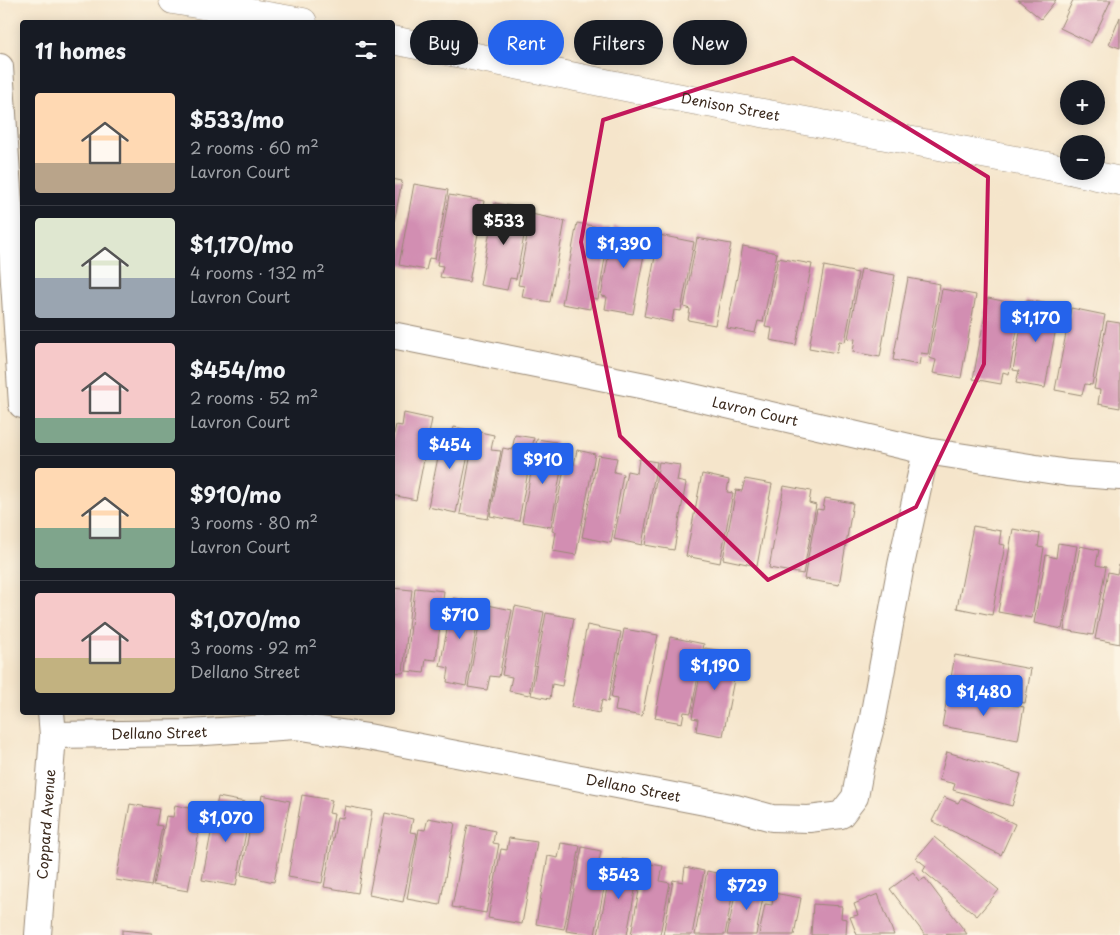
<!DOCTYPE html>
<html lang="en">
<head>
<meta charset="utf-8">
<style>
  :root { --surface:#171b24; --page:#20242c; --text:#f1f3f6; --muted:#9ea1a6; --line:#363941; --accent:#2563eb }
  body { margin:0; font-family:"Playpen Sans",sans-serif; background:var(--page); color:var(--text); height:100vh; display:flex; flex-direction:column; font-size:19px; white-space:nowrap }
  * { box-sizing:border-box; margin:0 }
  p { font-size:16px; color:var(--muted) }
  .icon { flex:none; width:28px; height:28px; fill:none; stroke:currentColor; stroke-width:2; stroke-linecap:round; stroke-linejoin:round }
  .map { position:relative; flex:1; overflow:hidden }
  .drawer { position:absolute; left:20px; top:20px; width:375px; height:695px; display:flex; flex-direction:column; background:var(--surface); border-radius:5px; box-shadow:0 2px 12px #0003 }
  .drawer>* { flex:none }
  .top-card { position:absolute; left:410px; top:20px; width:475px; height:45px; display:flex; gap:10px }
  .buttons { position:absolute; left:1060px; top:80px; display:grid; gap:10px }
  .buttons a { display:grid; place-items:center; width:45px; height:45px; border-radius:50%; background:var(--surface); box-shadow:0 2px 12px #0003; font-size:25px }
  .price { position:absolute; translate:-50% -42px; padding:0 11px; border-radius:5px; background:var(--accent); color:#fff; font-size:16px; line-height:32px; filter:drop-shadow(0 1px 2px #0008) }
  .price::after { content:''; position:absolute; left:50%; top:30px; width:15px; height:11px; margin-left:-8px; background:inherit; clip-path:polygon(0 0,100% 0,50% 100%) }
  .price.current { background:#222; color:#fff }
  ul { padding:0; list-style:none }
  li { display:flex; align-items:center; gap:15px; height:125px; padding:0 15px }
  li+li { border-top:1px solid var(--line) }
  li span { display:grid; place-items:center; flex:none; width:140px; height:100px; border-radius:5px; color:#555 }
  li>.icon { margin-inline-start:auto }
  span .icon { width:60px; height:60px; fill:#fffc; stroke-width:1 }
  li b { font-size:21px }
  h2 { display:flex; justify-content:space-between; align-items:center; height:60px; padding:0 15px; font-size:21px }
  .pill { padding:0 18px; border-radius:22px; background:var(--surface); box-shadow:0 2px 12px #0003; font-size:18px; line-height:45px }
  .pill.current { background:var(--accent); color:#fff }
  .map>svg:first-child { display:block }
</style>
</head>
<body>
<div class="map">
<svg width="1120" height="935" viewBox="0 0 1120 935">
  <rect width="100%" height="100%" fill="#fcf5e5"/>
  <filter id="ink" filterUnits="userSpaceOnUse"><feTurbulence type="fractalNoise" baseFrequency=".02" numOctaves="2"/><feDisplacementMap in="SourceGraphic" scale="10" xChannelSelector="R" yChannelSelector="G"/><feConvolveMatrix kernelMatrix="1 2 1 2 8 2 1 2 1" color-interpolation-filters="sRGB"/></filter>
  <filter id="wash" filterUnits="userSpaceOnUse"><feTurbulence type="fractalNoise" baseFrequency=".0096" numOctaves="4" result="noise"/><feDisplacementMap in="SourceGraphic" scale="20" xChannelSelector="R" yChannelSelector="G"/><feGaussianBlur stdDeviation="1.12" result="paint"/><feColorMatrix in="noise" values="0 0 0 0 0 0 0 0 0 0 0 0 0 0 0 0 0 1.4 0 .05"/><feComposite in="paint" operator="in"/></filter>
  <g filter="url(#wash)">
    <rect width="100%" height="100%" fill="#f5e5cb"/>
    <g id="blocks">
      <!-- building -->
      <g fill="#d28eb2">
        <path d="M1018,0H1056L1041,19Z"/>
        <path d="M1073,0H1111L1091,43L1060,28Z"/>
        <path d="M1120,17V48L1109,44Z"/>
        <path d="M392,179L402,181L393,228H392Z"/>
        <path d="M414,184L448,190L435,259L429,258L426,270L399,265Z"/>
        <path d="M449,195L484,201L469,282L440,277L443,266L437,265Z"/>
        <path d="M495,203L529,209L516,279L510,278L507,290L480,285Z"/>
        <path d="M531,214L565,221L550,302L522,297L524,286L518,285Z"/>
        <path d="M577,223L610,229L598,299L592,298L590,309L562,304Z"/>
        <path d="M614,226L648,233L633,314L605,309L607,297L601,296Z"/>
        <path d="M659,235L694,242L681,311L674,310L672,322L644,316Z"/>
        <path d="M697,238L731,244L715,325L688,320L690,309L684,307Z"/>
        <path d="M743,246L777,253L763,322L758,321L755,333L727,328Z"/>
        <path d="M778,258L812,264L796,345L770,340L772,328L765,327Z"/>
        <path d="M824,266L858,273L845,342L839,341L837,353L809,348Z"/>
        <path d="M861,269L895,275L880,357L853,352L855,339L848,338Z"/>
        <path d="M908,278L940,284L928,354L921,353L919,365L893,360Z"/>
        <path d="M942,289L976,295L961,378L933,373L936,360L929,358Z"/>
        <path d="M988,298L1022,305L1009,374L1003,372L1001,384L973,379Z"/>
        <path d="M1026,300L1060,306L1045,388L1016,383L1019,371L1013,370Z"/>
        <path d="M1071,308L1105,315L1092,385L1085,384L1082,395L1055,390Z"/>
        <path d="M1107,321L1120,323V408L1098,404L1100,390L1094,389Z"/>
        <path d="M404,413L432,419L416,500L392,495V441L396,425L402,426Z"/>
        <path d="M454,427L473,431L456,513L428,507L443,432L452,434Z"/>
        <path d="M475,431L494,435L491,450L501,451L488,519L460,514Z"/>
        <path d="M515,435L534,438L519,521L490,516L503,448L512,450Z"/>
        <path d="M537,439L556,442L553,457L563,459L551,527L522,522Z"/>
        <path d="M577,450L595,454L576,555L553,551L556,532L552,531L565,464L574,465Z"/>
        <path d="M598,455L617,458L614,472L623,474L611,543L582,537Z"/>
        <path d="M639,459L657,462L642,545L614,539L627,471L637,473Z"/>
        <path d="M659,462L680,465L677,481L686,483L674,550L645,545Z"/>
        <path d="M702,474L729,480L727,492L733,493L720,563L686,556Z"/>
        <path d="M745,479L772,484L757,566L723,559L736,490L742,491Z"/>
        <path d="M784,486L811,491L809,503L816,505L803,574L769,568Z"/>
        <path d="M825,498L853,503L839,585L804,579L817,509L823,510Z"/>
        <path d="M973,526L1001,531L999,544L1005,545L992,615L957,608Z"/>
        <path d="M1013,529L1040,534L1038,547L1044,548L1032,618L998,612Z"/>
        <path d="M1058,543L1077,546L1062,629L1034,623L1046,555L1056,558Z"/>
        <path d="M1080,546L1099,550L1096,565L1106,567L1093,635L1064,630Z"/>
        <path d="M1119,565H1120V644L1095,639L1108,572L1117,574Z"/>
        <path d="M392,588L412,590L403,673L392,672Z"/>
        <path d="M415,588L444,591L436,660L426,659L424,673L406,671Z"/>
        <path d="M453,598L481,604L466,686L447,682L449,668L440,666Z"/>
        <path d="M483,604L512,610L499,677L490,676L487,690L468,687Z"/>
        <path d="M515,606L544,612L529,695L509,691L512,677L502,675Z"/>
        <path d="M546,613L574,618L562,686L552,684L550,699L531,695Z"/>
        <path d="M587,625L621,632L608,702L602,700L599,713L571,707Z"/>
        <path d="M624,629L658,635L642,716L615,711L617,699L611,698Z"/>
        <path d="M670,637L704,644L691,713L684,712L682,723L655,718Z"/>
        <path d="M705,648L739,654L723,736L696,731L698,719L692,718Z"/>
        <path d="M955,655L1031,669L1025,703L965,692L966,686L950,683Z"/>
        <path d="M965,696L1024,707L1018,740L942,726L947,698L963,701Z"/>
        <path d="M947,752L1021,774L1012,806L953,790L955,784L939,780Z"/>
        <path d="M262,795L290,801L274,882L241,875L254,806L260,807Z"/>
        <path d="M302,795L332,800L329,813L334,814L322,883L288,877Z"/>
        <path d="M218,797L245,802L242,815L249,816L236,886L202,880Z"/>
        <path d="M944,797L958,803L961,798L1015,824L1001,855L932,821Z"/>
        <path d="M130,804L159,809L156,825L162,826L151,886L116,880Z"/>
        <path d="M175,805L203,811L188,891L153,885L166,816L173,817Z"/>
        <path d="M345,806L372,811L358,893L324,887L337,817L343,818Z"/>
        <path d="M385,813L413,819L410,832L417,833L403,902L369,895Z"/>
        <path d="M428,818L455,823L440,905L407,899L419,829L425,830Z"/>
        <path d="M468,825L495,831L493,843L499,844L486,913L452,907Z"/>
        <path d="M934,837L999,890L977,916L923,871L926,866L916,858Z"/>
        <path d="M509,838L537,842L522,924L488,918L501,849L507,850Z"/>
        <path d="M561,843L580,846L564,929L536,924L548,856L558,858Z"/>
        <path d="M582,847L601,851L598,866L608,868L595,935L566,931Z"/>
        <path d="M622,859L640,863L627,935H598L610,872L620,874Z"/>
        <path d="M644,863L663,866L660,881L670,883L660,935H631Z"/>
        <path d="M685,867L704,871L692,935H663L673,880L683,882Z"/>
        <path d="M707,871L726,875L724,889L733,891L725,935H695Z"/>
        <path d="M913,872L920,881L925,878L967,934L925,935L890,889Z"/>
        <path d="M747,883L765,886L756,935H727L735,895L744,897Z"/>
        <path d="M774,893L801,898L794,935H759L765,904L772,905Z"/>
        <path d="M878,894L894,935H857L850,917L858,915L854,904Z"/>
        <path d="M813,904L842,906L841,918L847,919L846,935H811Z"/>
        <path d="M122,930L152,933V935H122Z"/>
      </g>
    </g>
  </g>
  <g filter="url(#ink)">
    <use href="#blocks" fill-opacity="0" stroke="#988874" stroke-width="1"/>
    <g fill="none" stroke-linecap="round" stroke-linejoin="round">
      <!-- street casing -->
      <g stroke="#988874" stroke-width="28">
        <g id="street">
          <path d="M0,67L22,405"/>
          <path id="s1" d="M392,335L645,386L926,451L1068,473L1120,477"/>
          <path id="s2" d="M53,735L190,733L295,726L368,737L736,808L772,818L809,819L841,815L855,797L861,765L872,723L901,565L926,451"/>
          <path id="s3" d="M38,935L53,735L51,712"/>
        </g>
      </g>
      <!-- secondary casing -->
      <g stroke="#988874" stroke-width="29">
        <g id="secondary">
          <path d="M173,0L303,22"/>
          <path id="s4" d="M392,40L660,94L1069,170"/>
          <path d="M1074,171L1120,181"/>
        </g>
      </g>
      <!-- street -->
      <use href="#street" stroke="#fff" stroke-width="26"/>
      <!-- secondary -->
      <use href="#secondary" stroke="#fff" stroke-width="28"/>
    </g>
  </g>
  <!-- marked area -->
  <path fill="none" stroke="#c2185b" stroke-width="4" stroke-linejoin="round" d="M793,58L988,177L984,364L916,507L768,580L620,436L581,242L603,120Z"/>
  <g text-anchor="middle" stroke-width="5" stroke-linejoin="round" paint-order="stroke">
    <!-- street labels -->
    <g font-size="14" fill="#3b2a1e" stroke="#fcf5e5">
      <text dy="5" stroke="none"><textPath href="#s4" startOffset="345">Denison Street</textPath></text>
      <text dy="5" stroke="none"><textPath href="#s1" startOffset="371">Lavron Court</textPath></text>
      <text dy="5" stroke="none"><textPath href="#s2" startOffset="106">Dellano Street</textPath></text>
      <text dy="5" stroke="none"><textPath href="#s2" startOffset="586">Dellano Street</textPath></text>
      <text dy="5" stroke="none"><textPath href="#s3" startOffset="111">Coppard Avenue</textPath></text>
    </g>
  </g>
</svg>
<div class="buttons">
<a>+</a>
<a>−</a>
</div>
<b class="price current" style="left:504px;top:246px">$533</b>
<b class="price" style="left:624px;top:269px">$1,390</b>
<b class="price" style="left:1036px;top:343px">$1,170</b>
<b class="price" style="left:450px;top:470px">$454</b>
<b class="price" style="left:543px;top:485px">$910</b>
<b class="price" style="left:460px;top:640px">$710</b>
<b class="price" style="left:715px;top:691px">$1,190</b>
<b class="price" style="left:984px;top:717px">$1,480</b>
<b class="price" style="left:226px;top:843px">$1,070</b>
<b class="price" style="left:619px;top:900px">$543</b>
<b class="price" style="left:747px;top:911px">$729</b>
<div class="top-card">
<a class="pill">Buy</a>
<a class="pill current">Rent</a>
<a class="pill">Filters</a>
<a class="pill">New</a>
</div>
<section class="drawer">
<h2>11 homes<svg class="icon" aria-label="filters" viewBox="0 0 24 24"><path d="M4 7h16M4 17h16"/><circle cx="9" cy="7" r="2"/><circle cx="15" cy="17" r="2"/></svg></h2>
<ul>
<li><span style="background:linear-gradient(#ffd9b3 70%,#b9a48a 0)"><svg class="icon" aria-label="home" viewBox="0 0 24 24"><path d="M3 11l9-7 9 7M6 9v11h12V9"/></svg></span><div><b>$533/mo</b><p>2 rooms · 60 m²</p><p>Lavron Court</p></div></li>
<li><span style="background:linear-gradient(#dfe7d0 60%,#9aa5b1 0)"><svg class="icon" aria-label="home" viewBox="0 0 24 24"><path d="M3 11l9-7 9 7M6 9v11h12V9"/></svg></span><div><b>$1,170/mo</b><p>4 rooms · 132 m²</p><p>Lavron Court</p></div></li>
<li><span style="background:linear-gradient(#f6c9c9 75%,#7fa58c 0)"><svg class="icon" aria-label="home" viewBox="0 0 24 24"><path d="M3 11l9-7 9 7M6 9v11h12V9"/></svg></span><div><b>$454/mo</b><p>2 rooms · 52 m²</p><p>Lavron Court</p></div></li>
<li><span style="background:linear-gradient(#ffd9b3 60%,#7fa58c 0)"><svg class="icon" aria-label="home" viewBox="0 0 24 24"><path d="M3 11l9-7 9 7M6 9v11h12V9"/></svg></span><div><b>$910/mo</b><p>3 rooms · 80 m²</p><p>Lavron Court</p></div></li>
<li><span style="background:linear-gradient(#f6c9c9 65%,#c2b280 0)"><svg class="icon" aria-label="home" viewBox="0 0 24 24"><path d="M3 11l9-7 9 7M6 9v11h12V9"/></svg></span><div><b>$1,070/mo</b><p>3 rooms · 92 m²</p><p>Dellano Street</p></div></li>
</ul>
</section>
</div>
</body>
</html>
